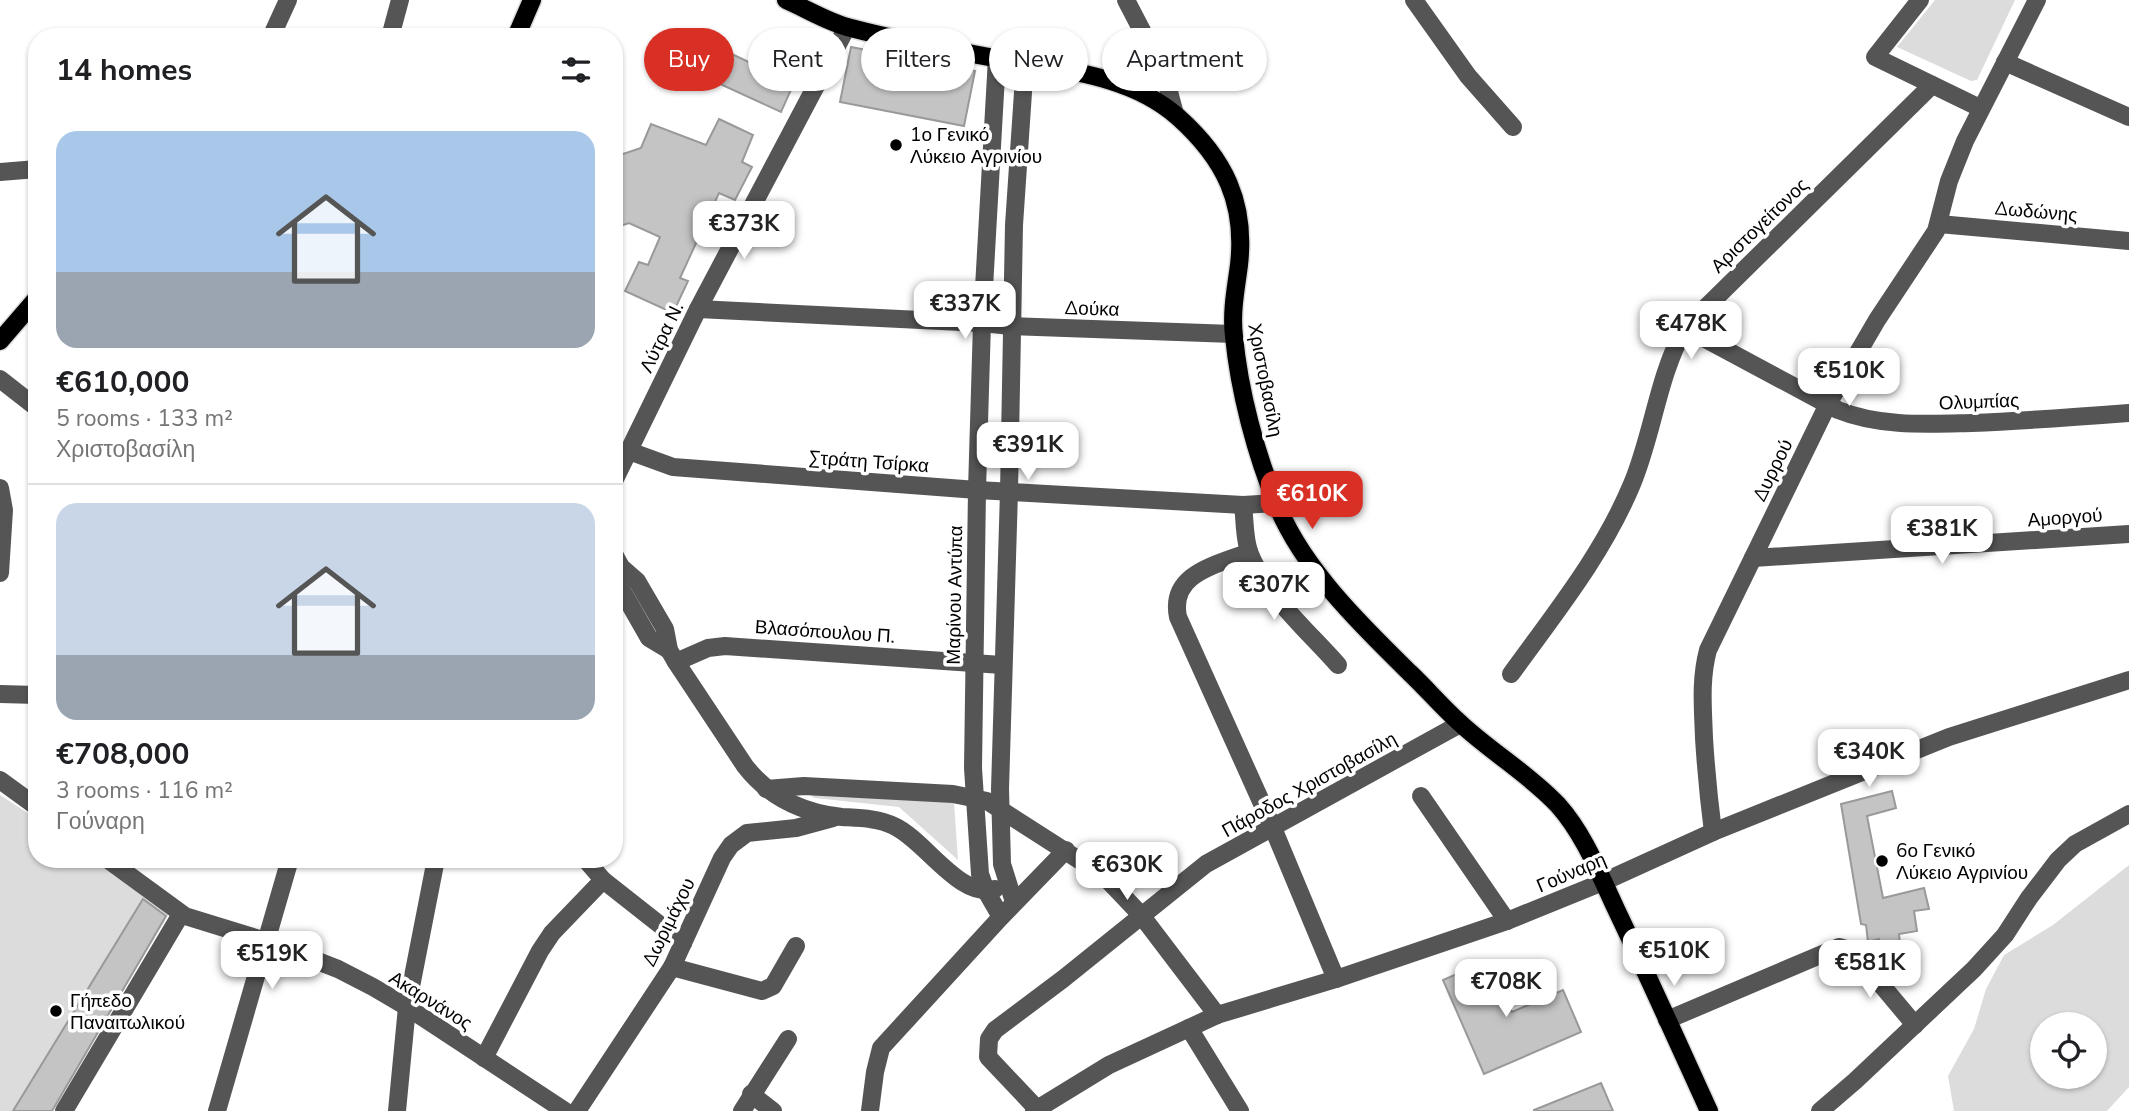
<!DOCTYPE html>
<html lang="en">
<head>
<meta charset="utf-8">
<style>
  :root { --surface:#fff; --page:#f2f2f2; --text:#202124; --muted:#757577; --line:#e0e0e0; --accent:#d93025 }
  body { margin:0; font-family:"Nunito Sans",sans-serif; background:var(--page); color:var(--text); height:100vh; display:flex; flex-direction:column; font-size:26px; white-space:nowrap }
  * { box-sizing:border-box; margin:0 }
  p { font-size:23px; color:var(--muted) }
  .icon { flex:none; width:38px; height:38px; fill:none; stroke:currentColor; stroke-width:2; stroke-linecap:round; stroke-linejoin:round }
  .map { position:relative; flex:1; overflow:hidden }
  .panel { position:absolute; left:28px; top:28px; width:595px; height:840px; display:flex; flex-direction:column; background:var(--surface); border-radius:28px; box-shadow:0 2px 5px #0004 }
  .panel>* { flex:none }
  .hud { position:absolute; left:644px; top:28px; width:665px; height:63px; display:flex; gap:14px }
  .controls { position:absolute; left:2030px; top:1012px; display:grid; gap:14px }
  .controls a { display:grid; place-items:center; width:77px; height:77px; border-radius:50%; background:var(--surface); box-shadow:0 2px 5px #0004; font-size:35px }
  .price { position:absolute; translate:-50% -60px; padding:0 16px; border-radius:14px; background:#fff; color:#222; font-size:23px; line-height:46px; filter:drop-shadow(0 2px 4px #0008) }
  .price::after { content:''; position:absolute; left:50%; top:42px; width:21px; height:16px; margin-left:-10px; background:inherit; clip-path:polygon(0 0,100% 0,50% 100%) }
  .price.selected { background:var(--accent); color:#fff }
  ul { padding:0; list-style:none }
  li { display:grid; align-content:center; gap:14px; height:371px; padding:0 28px }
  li+li { border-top:2px solid var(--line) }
  li span { display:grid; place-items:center; height:217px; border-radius:21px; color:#555 }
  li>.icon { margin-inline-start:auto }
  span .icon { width:126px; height:126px; fill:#fffc; stroke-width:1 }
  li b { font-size:30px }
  h2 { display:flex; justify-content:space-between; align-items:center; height:84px; padding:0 28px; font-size:30px }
  .tag { padding:0 24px; border-radius:32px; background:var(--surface); box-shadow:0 2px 5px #0004; font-size:24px; line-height:63px }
  .tag.selected { background:var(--accent); color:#fff }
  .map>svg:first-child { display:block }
</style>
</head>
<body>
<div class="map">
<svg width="2129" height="1111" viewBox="0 0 2129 1111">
  <rect width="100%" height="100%" fill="#fff"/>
  <!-- green -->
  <g fill="#dcdcdc" fill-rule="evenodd">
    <path d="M1935,0H2015L1977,80L1971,81L1897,47Z"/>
    <path d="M807,793L954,802L958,860L899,807L815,798Z"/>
    <path d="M0,795L37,819V859H96L171,910L52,1111H0Z"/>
    <path d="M2129,865V1087L2107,1111H1954L1948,1076L1974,1029L1986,989L2004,955L2053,925ZM2042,1024H2095V1076H2042Z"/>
  </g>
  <!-- building -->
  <g fill="#c4c4c4" stroke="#999" stroke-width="2">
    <path d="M851,47L975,71L964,126L840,102Z"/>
    <path d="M721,49L794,83L781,112L707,78Z"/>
    <path d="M719,119L753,135L742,162L752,167L735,200L719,193L680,278L688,281L673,313L625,291L639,262L648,265L660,237L629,223L614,228V157L641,148L651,124L706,145Z"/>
    <path d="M1892,791L1896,808L1867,816L1883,898L1924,888L1929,909L1914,911L1917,931L1899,934L1903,972L1889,975L1887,963L1884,964L1879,939L1868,942L1866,925L1861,924L1841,804Z"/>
    <path d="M143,899L166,916L52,1111H13Z"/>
    <path d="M1489,960L1512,1012L1563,990L1581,1032L1484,1074L1443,980Z"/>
    <path d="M1601,1083L1613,1111H1534V1110Z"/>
  </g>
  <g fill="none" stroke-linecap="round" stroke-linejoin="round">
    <!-- major casing -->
    <g stroke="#dbdbdb" stroke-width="21">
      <g id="major">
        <path d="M786,0C807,9 829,23 851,28C900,41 950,50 1000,59C1060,70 1130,74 1178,117C1225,159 1246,203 1239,265C1236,288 1231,312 1234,336C1239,390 1256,455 1277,505C1303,569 1361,625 1410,673C1427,689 1442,707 1460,723C1491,752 1529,774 1558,805C1584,834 1599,873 1616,909C1648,976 1678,1043 1709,1111"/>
        <path d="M271,37H274"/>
        <path d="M516,37L532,0"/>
        <path d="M0,341L37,298"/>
      </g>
    </g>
    <!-- minor -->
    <g stroke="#555" stroke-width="18">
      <path d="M1126,0L1164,73L1175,114"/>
      <path d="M1414,0L1468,76L1513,127"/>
      <path d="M1920,0L1875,57L1980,108"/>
      <path d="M272,35L288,0"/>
      <path d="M390,37L400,0"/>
      <path d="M997,58L982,323L977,490L973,768L980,874L986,891L1001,917"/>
      <path d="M2005,62L2129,117"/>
      <path d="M0,172L37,169"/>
      <path d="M1939,224L2129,241"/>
      <path d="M698,309L982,323L1011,326L1233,334"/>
      <path d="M1685,328L1838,410C1880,427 1928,424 1972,423C2024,421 2077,417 2129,413"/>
      <path d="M0,379L37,408"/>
      <path d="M629,451L673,467L977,490L1243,505L1276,503"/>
      <path d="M614,481L698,309L847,27"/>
      <path d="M0,488L4,510L0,573"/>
      <path d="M1243,505C1245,520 1244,540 1250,554C1267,596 1308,631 1338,665"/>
      <path d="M1249,552C1217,565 1169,573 1178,617L1273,828L1336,979"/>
      <path d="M614,554L621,567L637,581L665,629L669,650L676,662L745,766C769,797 803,813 842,817C859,818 878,818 894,826C925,840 959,899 995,889"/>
      <path d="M1753,558L2129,534"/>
      <path d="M621,567V589L649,638L669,650"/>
      <path d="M676,662L708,648L725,646L1002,665"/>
      <path d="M1511,674C1555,613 1603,554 1632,484C1653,434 1658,375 1685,328L1932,85"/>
      <path d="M0,694L37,695"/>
      <path d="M0,780L37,807"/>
      <path d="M766,789L804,786L953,794L987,801L1104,876L1141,915L1217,1015"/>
      <path d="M1421,796L1507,921"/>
      <path d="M1713,832C1709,801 1706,770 1704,738C1703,708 1700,680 1708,650L1828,404L1877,320L1936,231L1949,181L1965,141L2037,0"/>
      <path d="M107,859L185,916L266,941L338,969L373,987L407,1007L565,1111"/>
      <path d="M585,859L603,880L683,943"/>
      <path d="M1014,902L1002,864L1000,789L1009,492L1014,225L1025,63"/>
      <path d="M672,967L762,991L773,986L796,946"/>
      <path d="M1667,1020L1839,947L1853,951L1915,1025"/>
      <path d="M1189,1028L1240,1111"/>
      <path d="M484,1058L540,951L552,933L603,880"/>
      <path d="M751,1094L773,1111"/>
      <path d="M64,1111L181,914"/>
      <path d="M217,1111L290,859"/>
      <path d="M397,1111L407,1007L436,859"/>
      <path d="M577,1111L672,967L722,858L731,845L747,833L796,828L833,818"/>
      <path d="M742,1111L788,1039"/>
      <path d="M870,1111L875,1072L881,1048L1001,917L1066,850"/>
      <path d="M1034,1111L1109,1065L1217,1015L1336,979L1507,921L1603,882L1713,832L1949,737L2129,680"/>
      <path d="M1039,1111L988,1057L989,1039L995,1030L1063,979L1206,864L1460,724"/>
      <path d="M1820,1111L1855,1081L1974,969L2005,935L2029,898L2058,860L2075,844L2129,814"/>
    </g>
    <!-- major -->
    <use href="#major" stroke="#000" stroke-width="18"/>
  </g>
  <!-- markers -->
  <g fill="#000" stroke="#fff" stroke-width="2.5">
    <circle cx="896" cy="145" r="7"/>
    <circle cx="1882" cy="861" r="7"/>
    <circle cx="56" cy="1011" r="7"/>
  </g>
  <g text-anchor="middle" stroke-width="7" stroke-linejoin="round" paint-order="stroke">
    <!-- poi labels -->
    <g font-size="19" fill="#000" stroke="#fff" text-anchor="start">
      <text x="910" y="141">1ο Γενικό<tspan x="910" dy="22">Λύκειο Αγρινίου</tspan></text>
      <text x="1896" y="857">6ο Γενικό<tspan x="1896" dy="22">Λύκειο Αγρινίου</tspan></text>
      <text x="70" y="1007">Γήπεδο<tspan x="70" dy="22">Παναιτωλικού</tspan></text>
    </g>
    <!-- street labels -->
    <g font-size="19" fill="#000" stroke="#fff">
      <text transform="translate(2036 211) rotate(5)" y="7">Δωδώνης</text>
      <text transform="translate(1759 225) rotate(-44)" y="7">Αριστογείτονος</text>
      <text transform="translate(1092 308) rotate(2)" y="7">Δούκα</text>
      <text transform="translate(661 337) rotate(-64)" y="7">Λύτρα Ν.</text>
      <text transform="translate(1266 380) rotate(79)" y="7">Χριστοβασίλη</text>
      <text transform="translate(1979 401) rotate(-2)" y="7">Ολυμπίας</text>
      <text transform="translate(869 461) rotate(4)" y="7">Στράτη Τσίρκα</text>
      <text transform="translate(1772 470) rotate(-64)" y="7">Δυρρού</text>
      <text transform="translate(2065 517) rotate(-4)" y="7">Αμοργού</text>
      <text transform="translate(954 595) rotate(-89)" y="7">Μαρίνου Αντύπα</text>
      <text transform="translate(825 631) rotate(4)" y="7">Βλασόπουλου Π.</text>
      <text transform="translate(1309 784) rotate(-29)" y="7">Πάροδος Χριστοβασίλη</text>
      <text transform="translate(1571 872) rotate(-23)" y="7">Γούναρη</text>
      <text transform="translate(668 922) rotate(-64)" y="7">Δωριμάχου</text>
      <text transform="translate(431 1000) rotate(32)" y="7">Ακαρνάνος</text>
    </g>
  </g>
</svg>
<div class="controls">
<a><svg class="icon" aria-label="locate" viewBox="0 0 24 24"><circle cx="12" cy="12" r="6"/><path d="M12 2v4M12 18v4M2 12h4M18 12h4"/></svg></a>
</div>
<b class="price" style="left:744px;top:261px">€373K</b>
<b class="price" style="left:965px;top:341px">€337K</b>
<b class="price" style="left:1691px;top:361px">€478K</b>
<b class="price" style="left:1849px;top:408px">€510K</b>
<b class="price" style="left:1028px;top:482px">€391K</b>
<b class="price selected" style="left:1312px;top:531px">€610K</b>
<b class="price" style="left:1942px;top:566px">€381K</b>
<b class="price" style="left:1274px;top:622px">€307K</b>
<b class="price" style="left:1869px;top:789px">€340K</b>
<b class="price" style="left:1127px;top:902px">€630K</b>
<b class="price" style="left:1674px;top:988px">€510K</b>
<b class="price" style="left:272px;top:991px">€519K</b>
<b class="price" style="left:1870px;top:1000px">€581K</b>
<b class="price" style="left:1506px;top:1019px">€708K</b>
<div class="hud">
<a class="tag selected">Buy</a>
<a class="tag">Rent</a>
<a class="tag">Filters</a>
<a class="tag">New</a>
<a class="tag">Apartment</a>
</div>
<section class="panel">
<h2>14 homes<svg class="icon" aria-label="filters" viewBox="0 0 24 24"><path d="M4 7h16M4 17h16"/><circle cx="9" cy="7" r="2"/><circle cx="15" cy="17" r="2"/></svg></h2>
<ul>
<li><span style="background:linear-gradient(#a9c7e8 65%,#9aa5b1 0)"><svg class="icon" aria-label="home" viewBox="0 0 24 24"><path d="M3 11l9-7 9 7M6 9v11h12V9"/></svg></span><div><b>€610,000</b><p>5 rooms · 133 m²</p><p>Χριστοβασίλη</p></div></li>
<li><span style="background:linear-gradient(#c9d6e8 70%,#9aa5b1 0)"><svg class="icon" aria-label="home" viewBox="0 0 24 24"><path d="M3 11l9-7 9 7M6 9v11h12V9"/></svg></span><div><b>€708,000</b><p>3 rooms · 116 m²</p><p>Γούναρη</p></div></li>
</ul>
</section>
</div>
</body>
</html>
